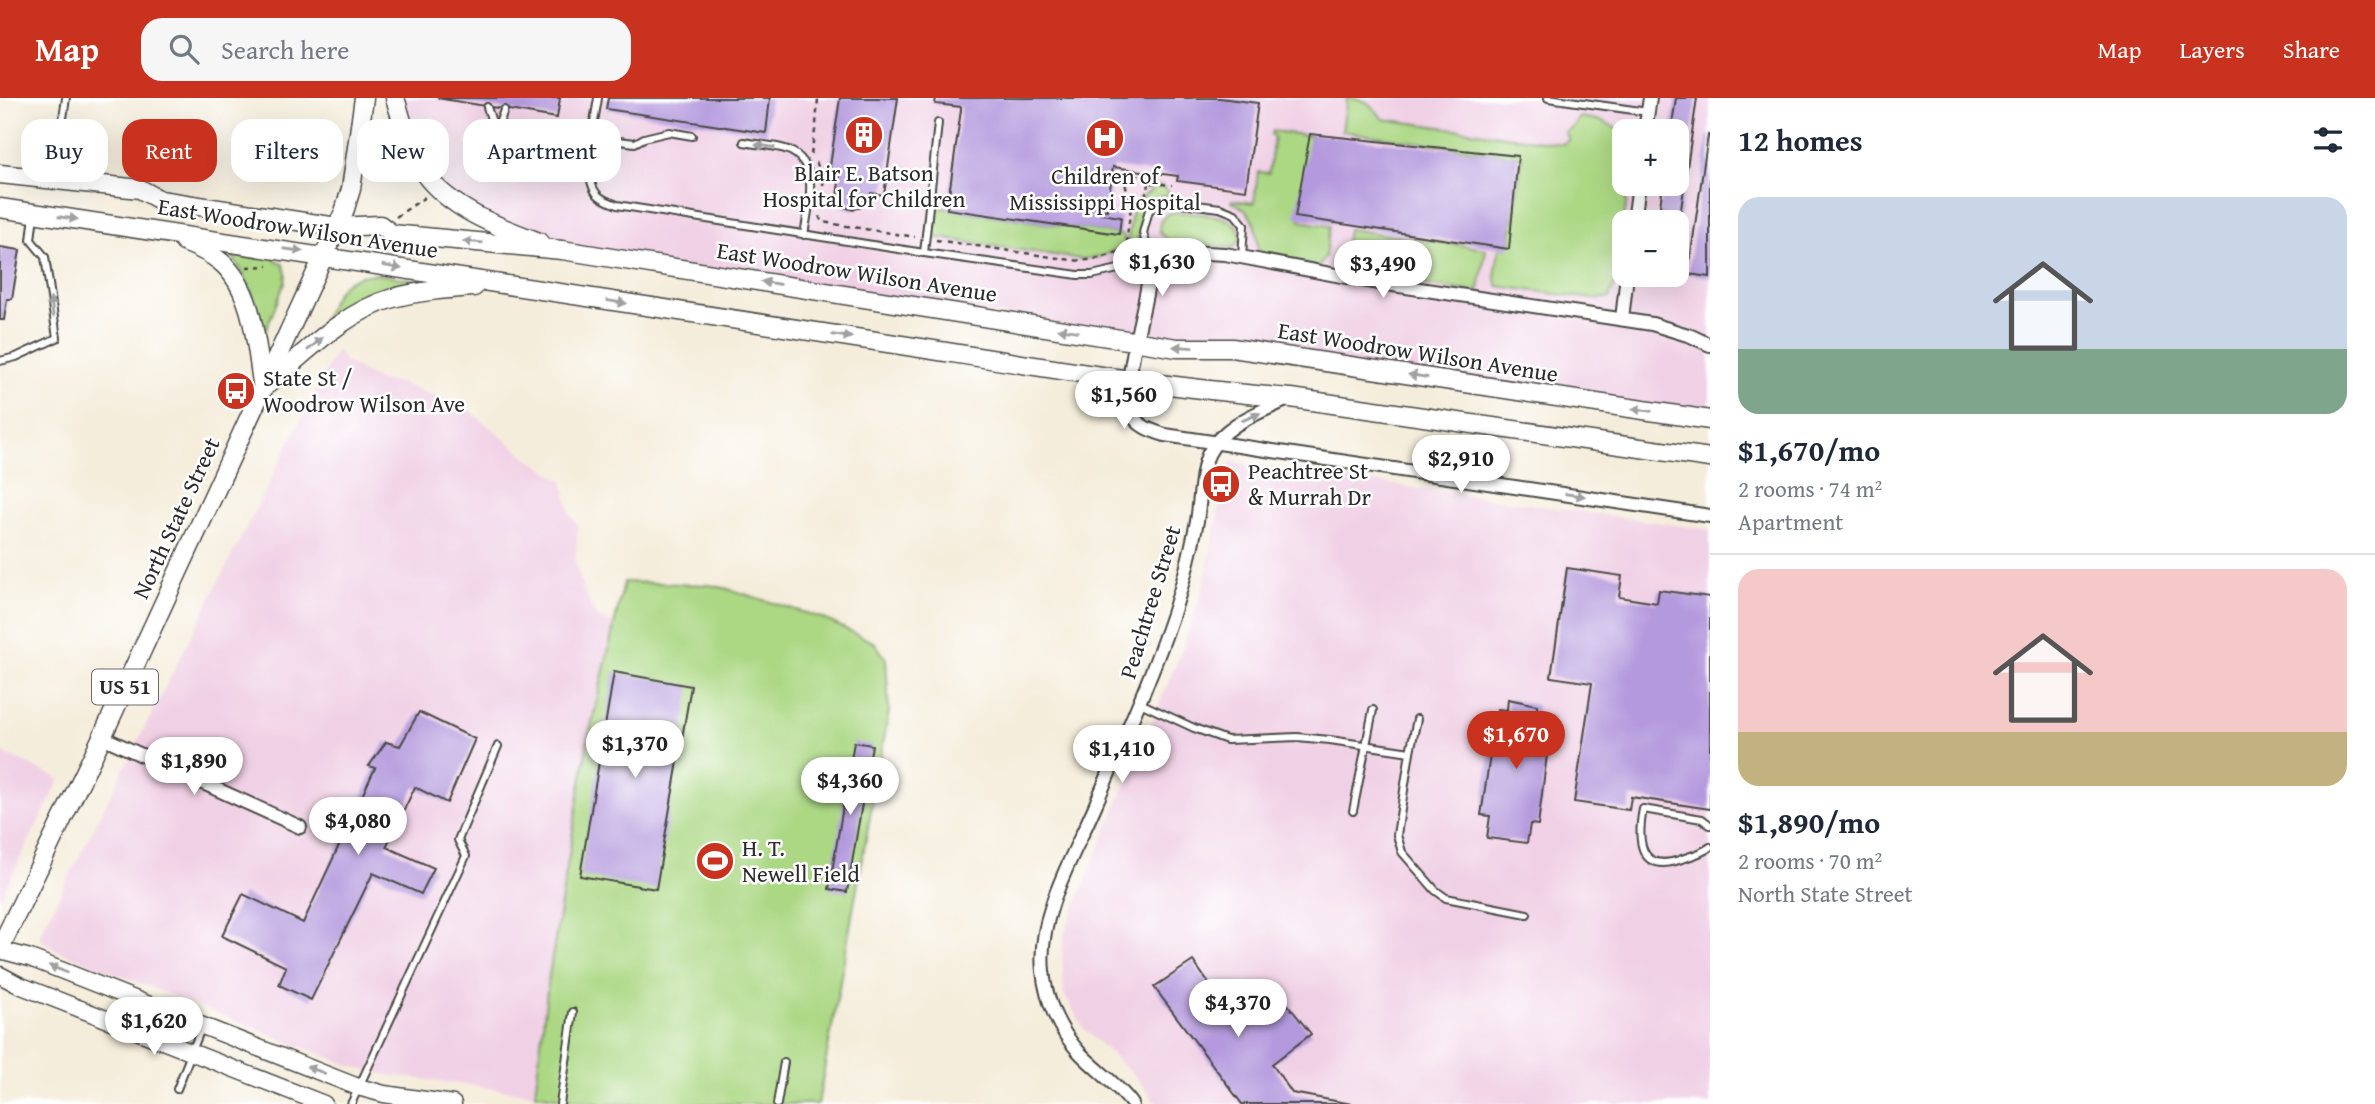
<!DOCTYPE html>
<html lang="en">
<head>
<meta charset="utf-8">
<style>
  :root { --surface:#fff; --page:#f6f6f7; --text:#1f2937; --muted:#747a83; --line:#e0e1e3; --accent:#c8321e }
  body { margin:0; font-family:"Gentium Book Plus",serif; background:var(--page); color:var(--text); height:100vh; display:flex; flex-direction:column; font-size:26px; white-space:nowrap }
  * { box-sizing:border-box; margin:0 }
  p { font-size:23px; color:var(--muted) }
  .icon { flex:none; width:38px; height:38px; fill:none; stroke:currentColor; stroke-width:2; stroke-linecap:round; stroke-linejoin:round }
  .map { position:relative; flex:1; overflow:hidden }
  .side { display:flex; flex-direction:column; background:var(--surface); width:665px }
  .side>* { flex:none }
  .hud { position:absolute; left:21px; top:21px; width:665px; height:63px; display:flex; gap:14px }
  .fabs { position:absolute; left:1612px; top:21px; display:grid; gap:14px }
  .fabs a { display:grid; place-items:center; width:77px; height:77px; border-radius:14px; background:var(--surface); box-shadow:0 7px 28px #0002; font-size:35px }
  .price { position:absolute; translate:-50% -60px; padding:0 16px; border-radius:24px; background:#fff; color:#222; font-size:23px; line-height:46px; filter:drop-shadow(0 2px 4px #0008) }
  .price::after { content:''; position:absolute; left:50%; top:42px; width:21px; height:16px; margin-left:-10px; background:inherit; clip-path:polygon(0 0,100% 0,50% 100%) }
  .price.current { background:var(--accent); color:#fff }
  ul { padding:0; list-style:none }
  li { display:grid; align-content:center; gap:14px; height:371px; padding:0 28px }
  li+li { border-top:2px solid var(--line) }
  li span { display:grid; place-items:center; height:217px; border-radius:21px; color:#555 }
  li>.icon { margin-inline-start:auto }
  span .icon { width:126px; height:126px; fill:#fffc; stroke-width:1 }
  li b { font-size:30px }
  h2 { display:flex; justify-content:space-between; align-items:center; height:84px; padding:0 28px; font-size:30px }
  .pill { padding:0 24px; border-radius:21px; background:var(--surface); box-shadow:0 7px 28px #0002; font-size:24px; line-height:63px }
  .pill.current { background:var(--accent); color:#fff }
  header { display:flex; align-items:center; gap:42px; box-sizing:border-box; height:98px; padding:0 35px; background:var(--accent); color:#fff }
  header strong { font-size:33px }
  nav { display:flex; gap:38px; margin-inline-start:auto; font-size:24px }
  .search { width:490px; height:63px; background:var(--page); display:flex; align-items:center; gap:18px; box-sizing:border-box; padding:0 24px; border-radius:21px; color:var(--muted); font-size:26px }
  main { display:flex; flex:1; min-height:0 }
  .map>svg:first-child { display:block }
</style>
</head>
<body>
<header>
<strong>Map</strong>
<div class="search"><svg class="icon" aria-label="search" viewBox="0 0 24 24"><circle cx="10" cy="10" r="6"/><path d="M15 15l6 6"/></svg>Search here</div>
<nav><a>Map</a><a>Layers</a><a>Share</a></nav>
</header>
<main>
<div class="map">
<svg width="1710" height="1006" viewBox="0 0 1710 1006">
  <rect width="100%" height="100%" fill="#fff"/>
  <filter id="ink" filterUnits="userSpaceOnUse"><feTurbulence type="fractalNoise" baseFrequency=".0143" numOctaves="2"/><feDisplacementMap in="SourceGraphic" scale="14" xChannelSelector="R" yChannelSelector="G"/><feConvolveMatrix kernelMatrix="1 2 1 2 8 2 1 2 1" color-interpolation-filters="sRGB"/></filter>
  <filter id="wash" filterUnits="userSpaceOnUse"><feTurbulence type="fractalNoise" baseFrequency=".00686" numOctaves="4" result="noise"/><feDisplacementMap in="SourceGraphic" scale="28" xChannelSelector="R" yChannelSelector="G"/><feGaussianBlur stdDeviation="1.57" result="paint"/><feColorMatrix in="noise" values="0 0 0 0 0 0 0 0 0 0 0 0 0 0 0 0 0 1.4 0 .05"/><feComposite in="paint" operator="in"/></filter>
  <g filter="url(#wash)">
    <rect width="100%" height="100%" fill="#f5eddb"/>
    <!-- built -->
    <g fill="#f0d0e5" fill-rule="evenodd">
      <path d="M395,0H1710V322L562,152L499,129L425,76ZM1624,33H1676V86H1624ZM1624,124H1676V177H1624Z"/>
      <path d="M337,251L344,263L380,283L398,284L469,312L529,361L563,383L570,416L578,427L575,464L584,493L597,519L615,526L588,642L548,884L535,996L381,976L348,967L54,851L41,842L40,836Z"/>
      <path d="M1234,364L1710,432V1006H1157L1135,978L1084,931L1064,896L1062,852L1066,830L1184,546L1204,486L1228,366Z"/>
      <path d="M0,654L60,681L0,801Z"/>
    </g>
    <!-- green -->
    <g fill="#acd884" stroke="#6c8258" stroke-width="2">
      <path d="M1347,0C1366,0 1371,6 1383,21L1563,46L1569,41L1565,34L1573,29L1580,19C1633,26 1624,42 1624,86H1629L1614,189L1609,200L1593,201L1498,188L1495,179L1500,145H1510L1522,59L1342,33Z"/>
      <path d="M1272,33L1313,38L1300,123L1330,128L1325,159L1318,170L1263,155L1258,151C1257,129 1254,113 1232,104V102L1254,105L1258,74L1269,75L1274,38L1271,37Z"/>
      <path d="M1161,87L1170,96C1129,105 1150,136 1130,149L1128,141L1133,107C1143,101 1150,89 1161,87Z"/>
      <path d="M936,109L1119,136L1124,138L1125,148L1099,159L1080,161L933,139L931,128Z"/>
      <path d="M1177,114C1196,116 1246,114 1240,143L1233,150L1168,142L1160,135C1157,123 1165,114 1177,114Z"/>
      <path d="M1348,131L1486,151L1479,191L1476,194L1351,177L1345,173L1343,167Z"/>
      <path d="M225,151L270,158L283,166L286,175L285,184L263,239C258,206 249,176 225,151Z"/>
      <path d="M375,176L431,184L364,203L321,228C334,198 338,178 375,176Z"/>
      <path d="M624,484L710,487L728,491L822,520L875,545L886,561L889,613L818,1006H602L535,996L548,884L588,642Z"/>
    </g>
    <g id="blocks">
      <!-- building -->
      <g fill="#b399dd">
        <path d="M437,0H560L557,20Z"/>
        <path d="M608,0H770L766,35L606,11Z"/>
        <path d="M840,0H898L884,97L871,95L867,106L853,112L839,107L837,99L840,76L829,75Z"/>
        <path d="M936,0H1220L1258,5L1246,92L1177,83L1178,78L1113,69L1107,112L1100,111V116L1121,119L1119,136L947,111L961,12V9L935,6Z"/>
        <path d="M1676,0H1697L1678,132L1676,124H1658L1663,86H1676V33H1671Z"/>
        <path d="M1310,36L1518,58L1509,151L1295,119Z"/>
        <path d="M1708,37L1710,38V179L1688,176Z"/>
        <path d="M0,149L20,152L12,201H7L4,222H0Z"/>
        <path d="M1567,470L1622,478L1619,499L1657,505L1659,492L1710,499V711L1631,699L1629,712L1574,704L1592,585L1551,579Z"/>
        <path d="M614,574L691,588L656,791L580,778Z"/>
        <path d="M1508,601L1537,607V615L1552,618L1538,727L1530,726L1527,745L1487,740L1490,718L1481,717L1497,611L1507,612Z"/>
        <path d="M419,614L475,641L447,705L415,689L386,749L434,770L421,796L373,775L311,902L279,887L286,869L222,838L243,796L303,825L375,670L369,668L386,644L400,648Z"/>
        <path d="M854,644L872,647L847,794L829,791Z"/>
        <path d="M1193,863L1239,928L1281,898L1311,936L1272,966L1292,995L1352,1006H1242L1154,889Z"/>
      </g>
    </g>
  </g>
  <g filter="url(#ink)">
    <use href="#blocks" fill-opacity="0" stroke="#494845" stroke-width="2"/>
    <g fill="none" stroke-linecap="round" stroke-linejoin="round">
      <!-- lane casing -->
      <g stroke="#494845" stroke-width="10">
        <g id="lane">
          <path d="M598,0C595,23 580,79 598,97C603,102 610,104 617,107L924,155L1078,177H1092L1127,169L1148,152L1143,135L1149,112L1166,103L1220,110L1235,116L1244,127L1242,160"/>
          <path d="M1548,0L1648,14"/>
          <path d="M487,9L492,24L507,40L530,47L575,53L603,41L635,45L644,40L669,34L692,38"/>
          <path d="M499,33L500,23L504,12"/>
          <path d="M744,44C758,47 774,47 788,52C822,66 808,110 804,137"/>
          <path d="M54,80L66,0"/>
          <path d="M924,155L938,25"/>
          <path d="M0,263L16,259L57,240L45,159L31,142L34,117"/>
          <path d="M1140,605L1194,630L1227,642L1297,639L1330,642L1410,654L1397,737L1402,754L1435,792L1446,800L1527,816"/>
          <path d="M1410,654L1417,621"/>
          <path d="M1353,713L1373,612"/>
          <path d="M1710,727L1702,721L1643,711C1637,742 1639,775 1679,762C1690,758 1701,756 1710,749"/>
          <path d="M177,991L202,928"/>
          <path d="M351,1006L466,758L458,742L498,648"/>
          <path d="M560,1006L573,914"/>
          <path d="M777,1006L784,964"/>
        </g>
      </g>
      <!-- street casing -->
      <g stroke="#494845" stroke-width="16">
        <g id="street">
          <path d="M1645,33L1650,0"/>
          <path d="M1634,124L1639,86"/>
          <path d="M1622,221L1627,177"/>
          <path d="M1710,247L1691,238L1652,226L1373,184L1225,156L1148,152C1148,163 1149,174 1148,185C1144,215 1121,288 1131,314C1136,328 1152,333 1165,337L1710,418"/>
          <path d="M102,639L300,729"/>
          <path d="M1132,1006C1117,986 1096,972 1079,954C1059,932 1046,903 1043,873C1037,817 1074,757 1095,708C1122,644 1151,581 1173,516C1183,486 1191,454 1197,423C1200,406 1201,369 1209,355C1226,324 1260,315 1290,300"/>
        </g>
      </g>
      <!-- secondary casing -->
      <g stroke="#494845" stroke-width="19">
        <g id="secondary">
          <path d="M0,852L30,860L358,989L384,996L453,1006"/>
          <path d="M0,877L19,887L324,1006"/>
        </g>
      </g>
      <!-- primary casing -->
      <g stroke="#494845" stroke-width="21">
        <g id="primary">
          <path d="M395,0C403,25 409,54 424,75C451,112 499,129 539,144"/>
          <path d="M0,76L140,91L160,102L337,129L380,127L392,136L562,152L1177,250H1232L1710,322"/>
          <path d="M0,110C283,152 566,196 849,239C996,261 1143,288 1291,300L1710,360"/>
          <path d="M184,144C197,149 210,155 221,164C255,193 256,250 263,291"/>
          <path d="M268,286C306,254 344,214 393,200C419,193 447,191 474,189"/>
          <path d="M0,850L102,639L344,114L351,91L364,0"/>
        </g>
      </g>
      <!-- path -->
      <g stroke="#494845" stroke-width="2.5" stroke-dasharray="5 5" stroke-linecap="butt">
        <path d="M811,56L816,27L818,0"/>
        <path d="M816,64L824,80L822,94"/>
        <path d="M1149,85L1148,93L1140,102L1128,99L1125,84L1132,77C1140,76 1145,78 1149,85L1172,87"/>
        <path d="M819,118L822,124L915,139"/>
        <path d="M396,119L425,99"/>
        <path d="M936,142L1072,162C1093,164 1109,158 1128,150L1127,138L1132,102"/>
        <path d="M247,169L268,168"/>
      </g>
      <!-- lane -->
      <use href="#lane" stroke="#fff" stroke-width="6"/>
      <!-- street -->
      <use href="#street" stroke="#fff" stroke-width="12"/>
      <!-- secondary -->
      <use href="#secondary" stroke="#fff" stroke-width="16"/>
      <!-- primary -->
      <use href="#primary" stroke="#fff" stroke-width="18"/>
    </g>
    <!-- one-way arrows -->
    <defs><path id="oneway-solid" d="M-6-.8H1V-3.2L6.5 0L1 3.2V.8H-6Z" transform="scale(1.75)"/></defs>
    <g fill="#a0a0a0">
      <use href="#oneway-solid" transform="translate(765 48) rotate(-170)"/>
      <use href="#oneway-solid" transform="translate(68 120) rotate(8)"/>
      <use href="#oneway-solid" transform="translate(473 144) rotate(-175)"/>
      <use href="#oneway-solid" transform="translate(293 152) rotate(8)"/>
      <use href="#oneway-solid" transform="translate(392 169) rotate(10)"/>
      <use href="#oneway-solid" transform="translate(771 185) rotate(-171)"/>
      <use href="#oneway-solid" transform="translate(617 204) rotate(9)"/>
      <use href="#oneway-solid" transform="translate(52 209) rotate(-98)"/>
      <use href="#oneway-solid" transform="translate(1068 232) rotate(-171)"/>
      <use href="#oneway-solid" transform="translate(842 238) rotate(8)"/>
      <use href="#oneway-solid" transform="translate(315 246) rotate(-40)"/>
      <use href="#oneway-solid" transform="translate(1183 249) rotate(-177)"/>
      <use href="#oneway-solid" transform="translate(1418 278) rotate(-171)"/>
      <use href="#oneway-solid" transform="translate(1642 312) rotate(-172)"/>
      <use href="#oneway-solid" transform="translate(1251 319) rotate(-23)"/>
      <use href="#oneway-solid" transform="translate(1575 397) rotate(8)"/>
      <use href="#oneway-solid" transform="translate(58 871) rotate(-158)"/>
      <use href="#oneway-solid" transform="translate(316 972) rotate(-159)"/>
    </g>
  </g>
  <!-- icons -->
  <defs>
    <g id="building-disc" transform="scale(2.0125)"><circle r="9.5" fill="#c8321e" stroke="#fff"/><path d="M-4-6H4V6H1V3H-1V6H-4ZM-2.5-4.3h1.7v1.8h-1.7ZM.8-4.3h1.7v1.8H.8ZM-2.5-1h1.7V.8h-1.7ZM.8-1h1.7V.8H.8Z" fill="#fff"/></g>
    <g id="hospital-disc" transform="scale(2.0125)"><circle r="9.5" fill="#c8321e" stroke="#fff"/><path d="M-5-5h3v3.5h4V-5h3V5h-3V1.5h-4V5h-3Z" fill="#fff"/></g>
    <g id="bus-disc" transform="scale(2.0125)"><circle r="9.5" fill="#c8321e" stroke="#fff"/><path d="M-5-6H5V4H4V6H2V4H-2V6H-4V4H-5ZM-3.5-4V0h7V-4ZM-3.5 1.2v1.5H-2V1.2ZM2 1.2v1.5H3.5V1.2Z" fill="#fff"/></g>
    <g id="stadium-disc" transform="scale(2.0125)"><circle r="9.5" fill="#c8321e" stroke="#fff"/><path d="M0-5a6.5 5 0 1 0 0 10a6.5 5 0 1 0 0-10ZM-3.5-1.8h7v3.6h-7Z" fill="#fff"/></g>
  </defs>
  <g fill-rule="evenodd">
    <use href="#building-disc" x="864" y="37"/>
    <use href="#hospital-disc" x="1105" y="40"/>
    <use href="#bus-disc" x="236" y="293"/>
    <use href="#bus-disc" x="1221" y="386"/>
    <use href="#stadium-disc" x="715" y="763"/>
  </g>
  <g text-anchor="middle" stroke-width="5" stroke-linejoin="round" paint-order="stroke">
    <!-- shield labels -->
    <rect fill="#fff" stroke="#6b6b6b" stroke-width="2" x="92" y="571.5" width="66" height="35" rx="5"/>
    <g font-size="21" font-weight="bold" fill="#2b2b2b">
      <text x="125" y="596">US 51</text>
    </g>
    <!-- poi labels -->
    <g font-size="23" fill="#2b2b2b" stroke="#fff" text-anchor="start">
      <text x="864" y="83" text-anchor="middle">Blair E. Batson<tspan x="864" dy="26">Hospital for Children</tspan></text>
      <text x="1105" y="86" text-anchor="middle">Children of<tspan x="1105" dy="26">Mississippi Hospital</tspan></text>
      <text x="263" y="288">State St /<tspan x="263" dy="26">Woodrow Wilson Ave</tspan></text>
      <text x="1248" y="381">Peachtree St<tspan x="1248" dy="26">&amp; Murrah Dr</tspan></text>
      <text x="742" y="758">H. T.<tspan x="742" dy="26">Newell Field</tspan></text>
    </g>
    <!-- street labels -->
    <g font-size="23" fill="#2b2b2b" stroke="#fff">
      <text transform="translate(298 130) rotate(9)" y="8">East Woodrow Wilson Avenue</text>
      <text transform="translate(857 174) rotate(9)" y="8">East Woodrow Wilson Avenue</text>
      <text transform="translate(1418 254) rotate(9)" y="8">East Woodrow Wilson Avenue</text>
      <text transform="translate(176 420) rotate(-65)" y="8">North State Street</text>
      <text transform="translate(1150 504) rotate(-73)" y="8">Peachtree Street</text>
    </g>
  </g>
</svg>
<div class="fabs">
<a>+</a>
<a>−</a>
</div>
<b class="price" style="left:1162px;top:200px">$1,630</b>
<b class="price" style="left:1383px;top:202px">$3,490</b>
<b class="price" style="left:1124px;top:333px">$1,560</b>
<b class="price" style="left:1461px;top:397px">$2,910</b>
<b class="price current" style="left:1516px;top:673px">$1,670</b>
<b class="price" style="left:635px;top:682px">$1,370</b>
<b class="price" style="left:1122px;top:687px">$1,410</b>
<b class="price" style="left:194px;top:699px">$1,890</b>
<b class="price" style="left:850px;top:719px">$4,360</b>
<b class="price" style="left:358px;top:759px">$4,080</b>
<b class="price" style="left:1238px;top:941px">$4,370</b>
<b class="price" style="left:154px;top:959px">$1,620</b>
<div class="hud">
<a class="pill">Buy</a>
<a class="pill current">Rent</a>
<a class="pill">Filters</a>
<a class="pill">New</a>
<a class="pill">Apartment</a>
</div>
</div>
<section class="side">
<h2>12 homes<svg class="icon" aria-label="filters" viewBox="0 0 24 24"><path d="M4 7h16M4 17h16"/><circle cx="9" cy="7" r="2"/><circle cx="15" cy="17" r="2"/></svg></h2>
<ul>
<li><span style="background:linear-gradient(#c9d6e8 70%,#7fa58c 0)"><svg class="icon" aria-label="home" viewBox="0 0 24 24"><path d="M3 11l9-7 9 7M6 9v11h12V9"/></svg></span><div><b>$1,670/mo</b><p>2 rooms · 74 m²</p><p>Apartment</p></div></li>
<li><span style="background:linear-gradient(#f6c9c9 75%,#c2b280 0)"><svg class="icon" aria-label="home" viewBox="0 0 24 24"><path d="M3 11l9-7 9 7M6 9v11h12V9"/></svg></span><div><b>$1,890/mo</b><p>2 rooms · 70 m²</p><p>North State Street</p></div></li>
</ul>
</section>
</main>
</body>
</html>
